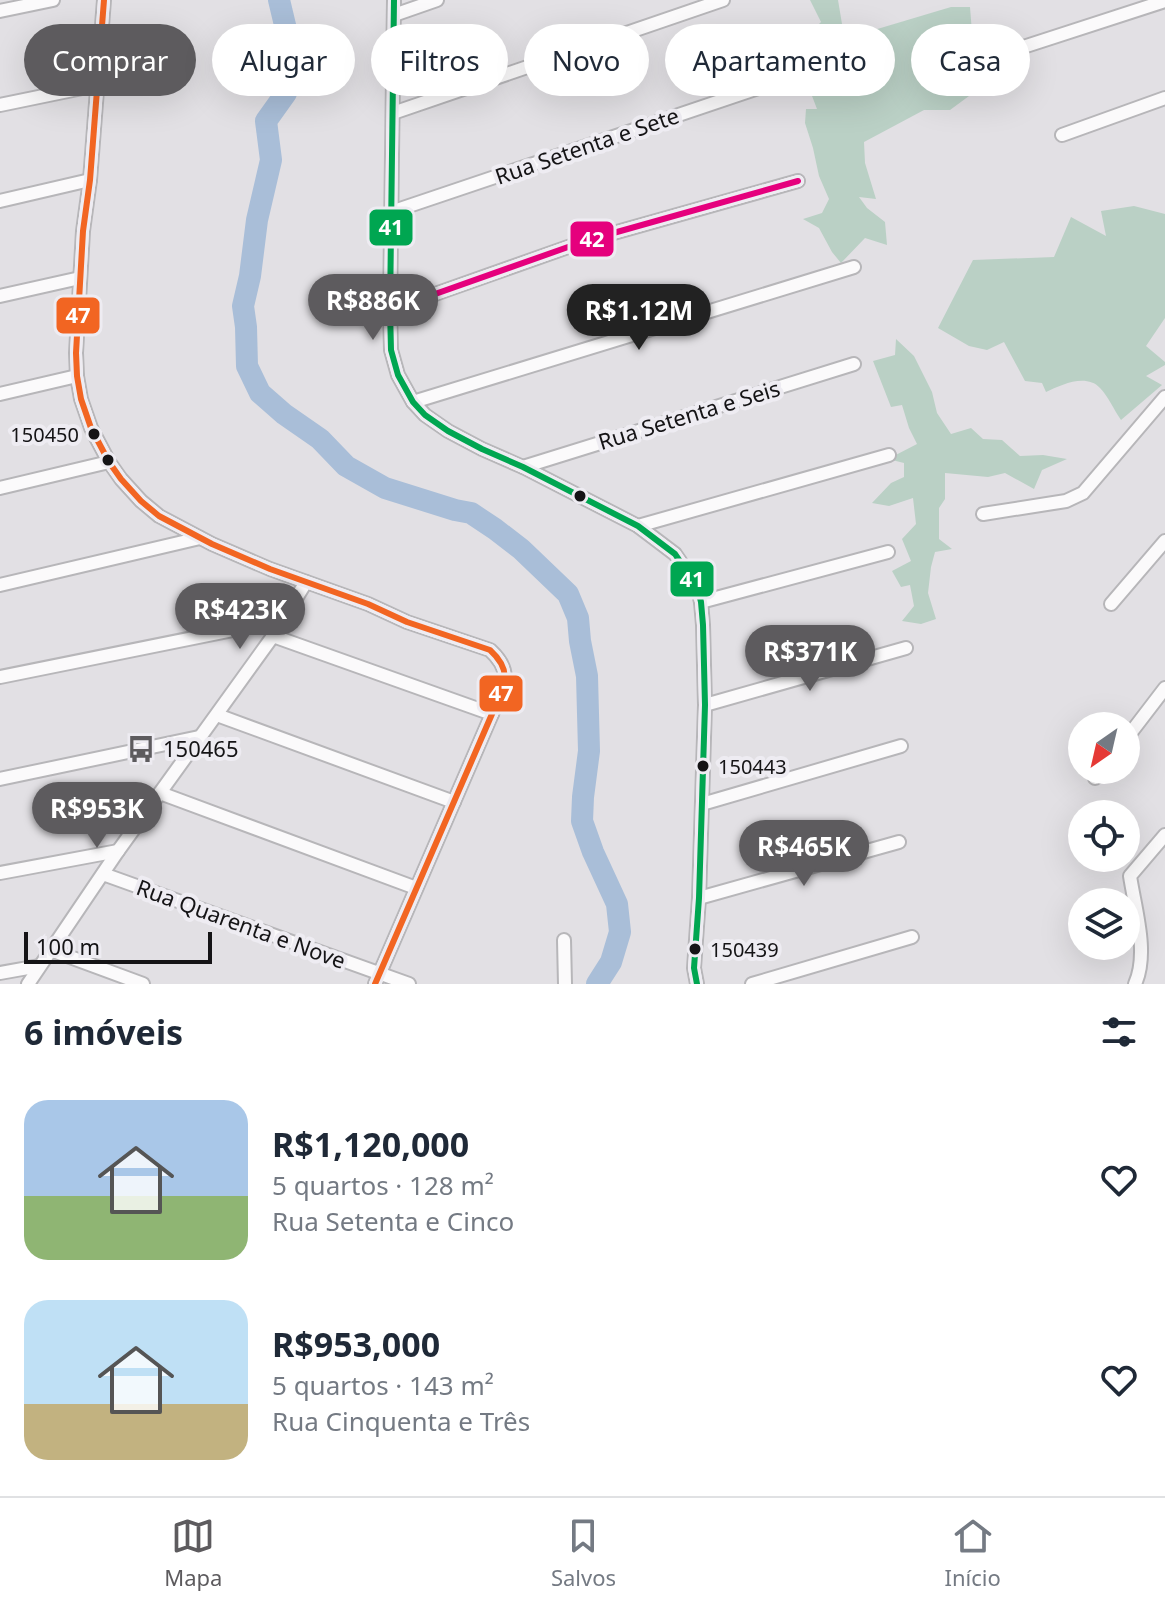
<!DOCTYPE html>
<html lang="pt">
<head>
<meta charset="utf-8">
<style>
  :root { --surface:#fff; --page:#f6f6f7; --text:#1f2937; --muted:#747a83; --line:#e0e1e3; --accent:#5d5b5e }
  body { margin:0; font-family:"Noto Sans",sans-serif; background:var(--page); color:var(--text); height:100vh; display:flex; flex-direction:column; font-size:30px; white-space:nowrap }
  * { box-sizing:border-box; margin:0 }
  p { font-size:26px; color:var(--muted) }
  .icon { flex:none; width:44px; height:44px; fill:none; stroke:currentColor; stroke-width:2; stroke-linecap:round; stroke-linejoin:round }
  .map { position:relative; height:984px; overflow:hidden }
  .side { display:flex; flex-direction:column; background:var(--surface); flex:1 }
  .side>* { flex:none }
  .guide { position:absolute; left:24px; top:24px; width:1118px; height:72px; display:flex; gap:16px }
  .needle { width:52px; rotate:214deg }
  .controls { position:absolute; left:1068px; top:712px; display:grid; gap:16px }
  .controls a { display:grid; place-items:center; width:72px; height:72px; border-radius:50%; background:var(--surface); box-shadow:0 8px 32px #0002; font-size:40px }
  .scale { position:absolute; left:24px; bottom:20px; width:188px; box-sizing:border-box; padding-left:8px; border:4px solid #151416; border-top:0; font-size:22px; line-height:28px; white-space:nowrap; color:#151416; -webkit-text-stroke:6px #eeecf2; paint-order:stroke }
  .price { position:absolute; translate:-50% -68px; padding:0 18px; border-radius:28px; background:var(--accent); color:#fff; font-size:26px; line-height:52px; filter:drop-shadow(0 2px 4px #0008) }
  .price::after { content:''; position:absolute; left:50%; top:48px; width:24px; height:18px; margin-left:-12px; background:inherit; clip-path:polygon(0 0,100% 0,50% 100%) }
  .price.selected { background:#222; color:#fff }
  ul { padding:0; list-style:none }
  li { display:flex; align-items:center; gap:24px; height:200px; padding:0 24px }
  li span { display:grid; place-items:center; flex:none; width:224px; height:160px; border-radius:24px; color:#555 }
  li>.icon { margin-inline-start:auto }
  span .icon { width:96px; height:96px; fill:#fffc; stroke-width:1 }
  li b { font-size:34px }
  h2 { display:flex; justify-content:space-between; align-items:center; height:96px; padding:0 24px; font-size:34px }
  .chip { padding:0 28px; border-radius:36px; background:var(--surface); box-shadow:0 8px 32px #0002; font-size:28px; line-height:72px }
  .chip.selected { background:var(--accent); color:#fff }
  .tab-bar { display:flex; justify-content:space-around; align-items:center; height:112px; border-top:2px solid var(--line); background:var(--surface); font-size:22px; color:var(--muted) }
  .tab-bar a { display:grid; justify-items:center; gap:4px }
  .tab-bar .selected { color:var(--accent) }
  .map>svg:first-child { display:block }
</style>
</head>
<body>
<div class="map">
<svg width="1165" height="984" viewBox="0 0 1165 984">
  <rect width="100%" height="100%" fill="#e2e0e4"/>
  <!-- green -->
  <g fill="#bad0c5">
    <path d="M810,0H838L843,30L856,27L874,30L951,7H970L973,45L972,72L959,71L958,95L969,96L950,110H924L864,142L865,163L876,199L859,197L867,208L885,222L887,245L865,238L841,263L832,252L819,228L803,219L822,213L829,199L819,176L813,148L805,123L806,109H817L809,88L803,40L821,22Z"/>
    <path d="M1134,206L1165,214V318L1146,346L1165,362V365L1146,376L1162,385L1121,420C1114,410 1108,396 1100,388C1086,373 1061,385 1046,392L1042,383L1025,381L1004,342L987,350L969,346L938,328L973,260L1054,257L1071,217L1106,236L1101,211Z"/>
    <path d="M896,339L914,356L932,392L937,413L951,434L971,428L983,439L1002,440L1020,456L1043,455L1067,459L1042,470L1034,489L1005,473L988,477L945,473V499L939,508V539L952,549L935,552L931,567L928,593L936,619L921,624L902,621L914,606L910,585L901,587L892,571L911,561L902,539L916,524L913,498L889,506L872,503L891,483L904,477V463L888,459L917,444L909,428L902,405L891,407L873,361L895,355Z"/>
  </g>
  <g fill="none" stroke-linecap="round" stroke-linejoin="round">
    <!-- river -->
    <path stroke="#a9bed8" stroke-width="22" d="M279,0L295,67L286,93L266,121L271,160L257,220L250,276L243,306L246,327L247,366L260,393L284,414L320,439L346,466L385,488L455,510L471,513L495,529L521,549L568,594L578,618L580,641L587,676L589,751L583,797L582,821L593,852L617,904L620,932L611,962L597,984"/>
    <!-- minor casing -->
    <g stroke="#b7b6b9" stroke-width="16">
      <g id="minor">
        <path d="M104,0L90,180L83,231L76,353L77,376L81,399L91,428L109,462L121,479L141,501L159,516L212,544L270,569L368,604L407,622L490,650C515,673 503,687 492,714L375,984"/>
        <path d="M394,0L390,310L391,350L398,375L413,402L425,415L448,431L482,449L523,467L638,526L675,554L697,586L701,602L703,625L705,705L699,898L694,968L697,984"/>
        <path d="M0,11L53,0"/>
        <path d="M394,15L437,0"/>
        <path d="M1017,49L1165,1"/>
        <path d="M0,105L97,85"/>
        <path d="M393,113L723,0"/>
        <path d="M1062,135L1165,98"/>
        <path d="M0,201L90,180"/>
        <path d="M391,212L782,80"/>
        <path d="M0,296L80,278"/>
        <path d="M390,310L585,241L798,181"/>
        <path d="M0,394L77,376"/>
        <path d="M413,402L854,267"/>
        <path d="M523,467L854,364"/>
        <path d="M0,488L109,462"/>
        <path d="M983,514L1066,501L1083,493L1165,397"/>
        <path d="M638,526L889,455"/>
        <path d="M0,585L200,538"/>
        <path d="M701,602L888,552"/>
        <path d="M1111,604L1165,541"/>
        <path d="M273,636L492,714"/>
        <path d="M0,677L282,620"/>
        <path d="M705,705L906,648"/>
        <path d="M217,715L454,802"/>
        <path d="M1126,739L1165,688"/>
        <path d="M1095,778L1102,770"/>
        <path d="M0,779L199,737"/>
        <path d="M160,793L416,888"/>
        <path d="M702,804L901,746"/>
        <path d="M0,873L118,851"/>
        <path d="M103,874L409,984"/>
        <path d="M699,898L899,842"/>
        <path d="M564,940L565,984"/>
        <path d="M51,950L143,984"/>
        <path d="M0,973L39,966"/>
        <path d="M28,984L118,851L273,636L306,582"/>
        <path d="M752,984L912,937"/>
        <path d="M1135,984C1149,953 1135,909 1130,876L1165,835"/>
      </g>
    </g>
    <!-- minor -->
    <use href="#minor" stroke="#fbfafb" stroke-width="12"/>
    <!-- bus-1 casing -->
    <g stroke="#eeecf2" stroke-width="12">
      <path id="bus-1" d="M394,0L390,310L391,350L398,375L413,402L425,415L448,431L482,449L523,467L638,526L675,554L697,586L701,602L703,625L705,705L699,898L694,968L697,984"/>
    </g>
    <!-- bus-2 casing -->
    <g stroke="#eeecf2" stroke-width="12">
      <path id="bus-2" d="M104,0L90,180L83,231L76,353L77,376L81,399L91,428L109,462L121,479L141,501L159,516L212,544L270,569L368,604L407,622L490,650C515,673 503,687 492,714L375,984"/>
    </g>
    <!-- bus-3 casing -->
    <g stroke="#eeecf2" stroke-width="12">
      <path id="bus-3" d="M390,310L585,241L798,181"/>
    </g>
    <!-- bus-1 -->
    <use href="#bus-1" stroke="#00a651" stroke-width="6"/>
    <!-- bus-2 -->
    <use href="#bus-2" stroke="#f26522" stroke-width="6"/>
    <!-- bus-3 -->
    <use href="#bus-3" stroke="#e5007d" stroke-width="6"/>
  </g>
  <!-- icons -->
  <defs>
    <g id="bus-bare" transform="scale(2.16)"><path d="M-5-6H5V4H4V6H2V4H-2V6H-4V4H-5ZM-3.5-4V0h7V-4ZM-3.5 1.2v1.5H-2V1.2ZM2 1.2v1.5H3.5V1.2Z" fill="#5d5b5e" stroke="#eeecf2" stroke-width="2.5" paint-order="stroke"/></g>
  </defs>
  <g fill-rule="evenodd">
    <use href="#bus-bare" x="141" y="749"/>
  </g>
  <!-- markers -->
  <g fill="#151416" stroke="#eeecf2" stroke-width="3">
    <circle cx="94" cy="434" r="7"/>
    <circle cx="108" cy="460" r="7"/>
    <circle cx="580" cy="496" r="7"/>
    <circle cx="703" cy="766" r="7"/>
    <circle cx="695" cy="949" r="7"/>
  </g>
  <g text-anchor="middle" stroke-width="8" stroke-linejoin="round" paint-order="stroke">
    <!-- bus labels -->
    <g font-size="20" fill="#151416" stroke="#eeecf2" text-anchor="start">
      <text x="79" y="442" text-anchor="end">150450</text>
      <text x="718" y="774">150443</text>
      <text x="710" y="957">150439</text>
    </g>
    <!-- street labels -->
    <g font-size="22" fill="#151416" stroke="#eeecf2">
      <text transform="translate(587 146) rotate(-19)" y="8">Rua Setenta e Sete</text>
      <text transform="translate(689 415) rotate(-17)" y="8">Rua Setenta e Seis</text>
      <text transform="translate(241 924) rotate(20)" y="8">Rua Quarenta e Nove</text>
    </g>
    <!-- poi labels -->
    <g font-size="22" fill="#151416" stroke="#eeecf2" text-anchor="start">
      <text x="163" y="757">150465</text>
    </g>
  </g>
  <g stroke="#eeecf2" stroke-width="3">
    <rect x="368" y="208" width="46" height="39" rx="8" fill="#00a651"/>
    <rect x="569" y="220" width="46" height="38" rx="8" fill="#e5007d"/>
    <rect x="55" y="296" width="46" height="39" rx="8" fill="#f26522"/>
    <rect x="669" y="560" width="46" height="38" rx="8" fill="#00a651"/>
    <rect x="478" y="674" width="46" height="39" rx="8" fill="#f26522"/>
  </g>
  <g font-size="22" text-anchor="middle" font-weight="bold" fill="#fff">
    <text x="391" y="235">41</text>
    <text x="592" y="247">42</text>
    <text x="78" y="323">47</text>
    <text x="692" y="587">41</text>
    <text x="501" y="701">47</text>
  </g>
</svg>
<div class="controls">
<a><svg class="needle" viewBox="-14 -14 28 28"><path d="M0-13l5 13h-10z" fill="#e53935"/><path d="M0 13l5-13h-10z" fill="#747a83"/></svg></a>
<a><svg class="icon" aria-label="locate" viewBox="0 0 24 24"><circle cx="12" cy="12" r="6"/><path d="M12 2v4M12 18v4M2 12h4M18 12h4"/></svg></a>
<a><svg class="icon" aria-label="layers" viewBox="0 0 24 24"><path d="M12 4l9 5-9 5-9-5zM3 14l9 5 9-5"/></svg></a>
</div>
<div class="scale">100 m</div>
<b class="price" style="left:373px;top:342px">R$886K</b>
<b class="price selected" style="left:639px;top:352px">R$1.12M</b>
<b class="price" style="left:240px;top:651px">R$423K</b>
<b class="price" style="left:810px;top:693px">R$371K</b>
<b class="price" style="left:97px;top:850px">R$953K</b>
<b class="price" style="left:804px;top:888px">R$465K</b>
<div class="guide">
<a class="chip selected">Comprar</a>
<a class="chip">Alugar</a>
<a class="chip">Filtros</a>
<a class="chip">Novo</a>
<a class="chip">Apartamento</a>
<a class="chip">Casa</a>
</div>
</div>
<section class="side">
<h2>6 imóveis<svg class="icon" aria-label="filters" viewBox="0 0 24 24"><path d="M4 7h16M4 17h16"/><circle cx="9" cy="7" r="2"/><circle cx="15" cy="17" r="2"/></svg></h2>
<ul>
<li><span style="background:linear-gradient(#a9c7e8 60%,#8fb573 0)"><svg class="icon" aria-label="home" viewBox="0 0 24 24"><path d="M3 11l9-7 9 7M6 9v11h12V9"/></svg></span><div><b>R$1,120,000</b><p>5 quartos · 128 m²</p><p>Rua Setenta e Cinco</p></div><svg class="icon" aria-label="heart" viewBox="0 0 24 24"><path d="M12 20l-8-8c-3-5 5-10 8-4 3-6 11-1 8 4z"/></svg></li>
<li><span style="background:linear-gradient(#bfe0f5 65%,#c2b280 0)"><svg class="icon" aria-label="home" viewBox="0 0 24 24"><path d="M3 11l9-7 9 7M6 9v11h12V9"/></svg></span><div><b>R$953,000</b><p>5 quartos · 143 m²</p><p>Rua Cinquenta e Três</p></div><svg class="icon" aria-label="heart" viewBox="0 0 24 24"><path d="M12 20l-8-8c-3-5 5-10 8-4 3-6 11-1 8 4z"/></svg></li>
</ul>
</section>
<nav class="tab-bar">
<a class="selected"><svg class="icon" aria-label="map" viewBox="0 0 24 24"><path d="M3 6l6-2 6 2 6-2v14l-6 2-6-2-6 2zM9 4v14M15 6v14"/></svg>Mapa</a>
<a><svg class="icon" aria-label="saved" viewBox="0 0 24 24"><path d="M7 4h10v16l-5-4-5 4z"/></svg>Salvos</a>
<a><svg class="icon" aria-label="home" viewBox="0 0 24 24"><path d="M3 11l9-7 9 7M6 9v11h12V9"/></svg>Início</a>
</nav>
</body>
</html>
